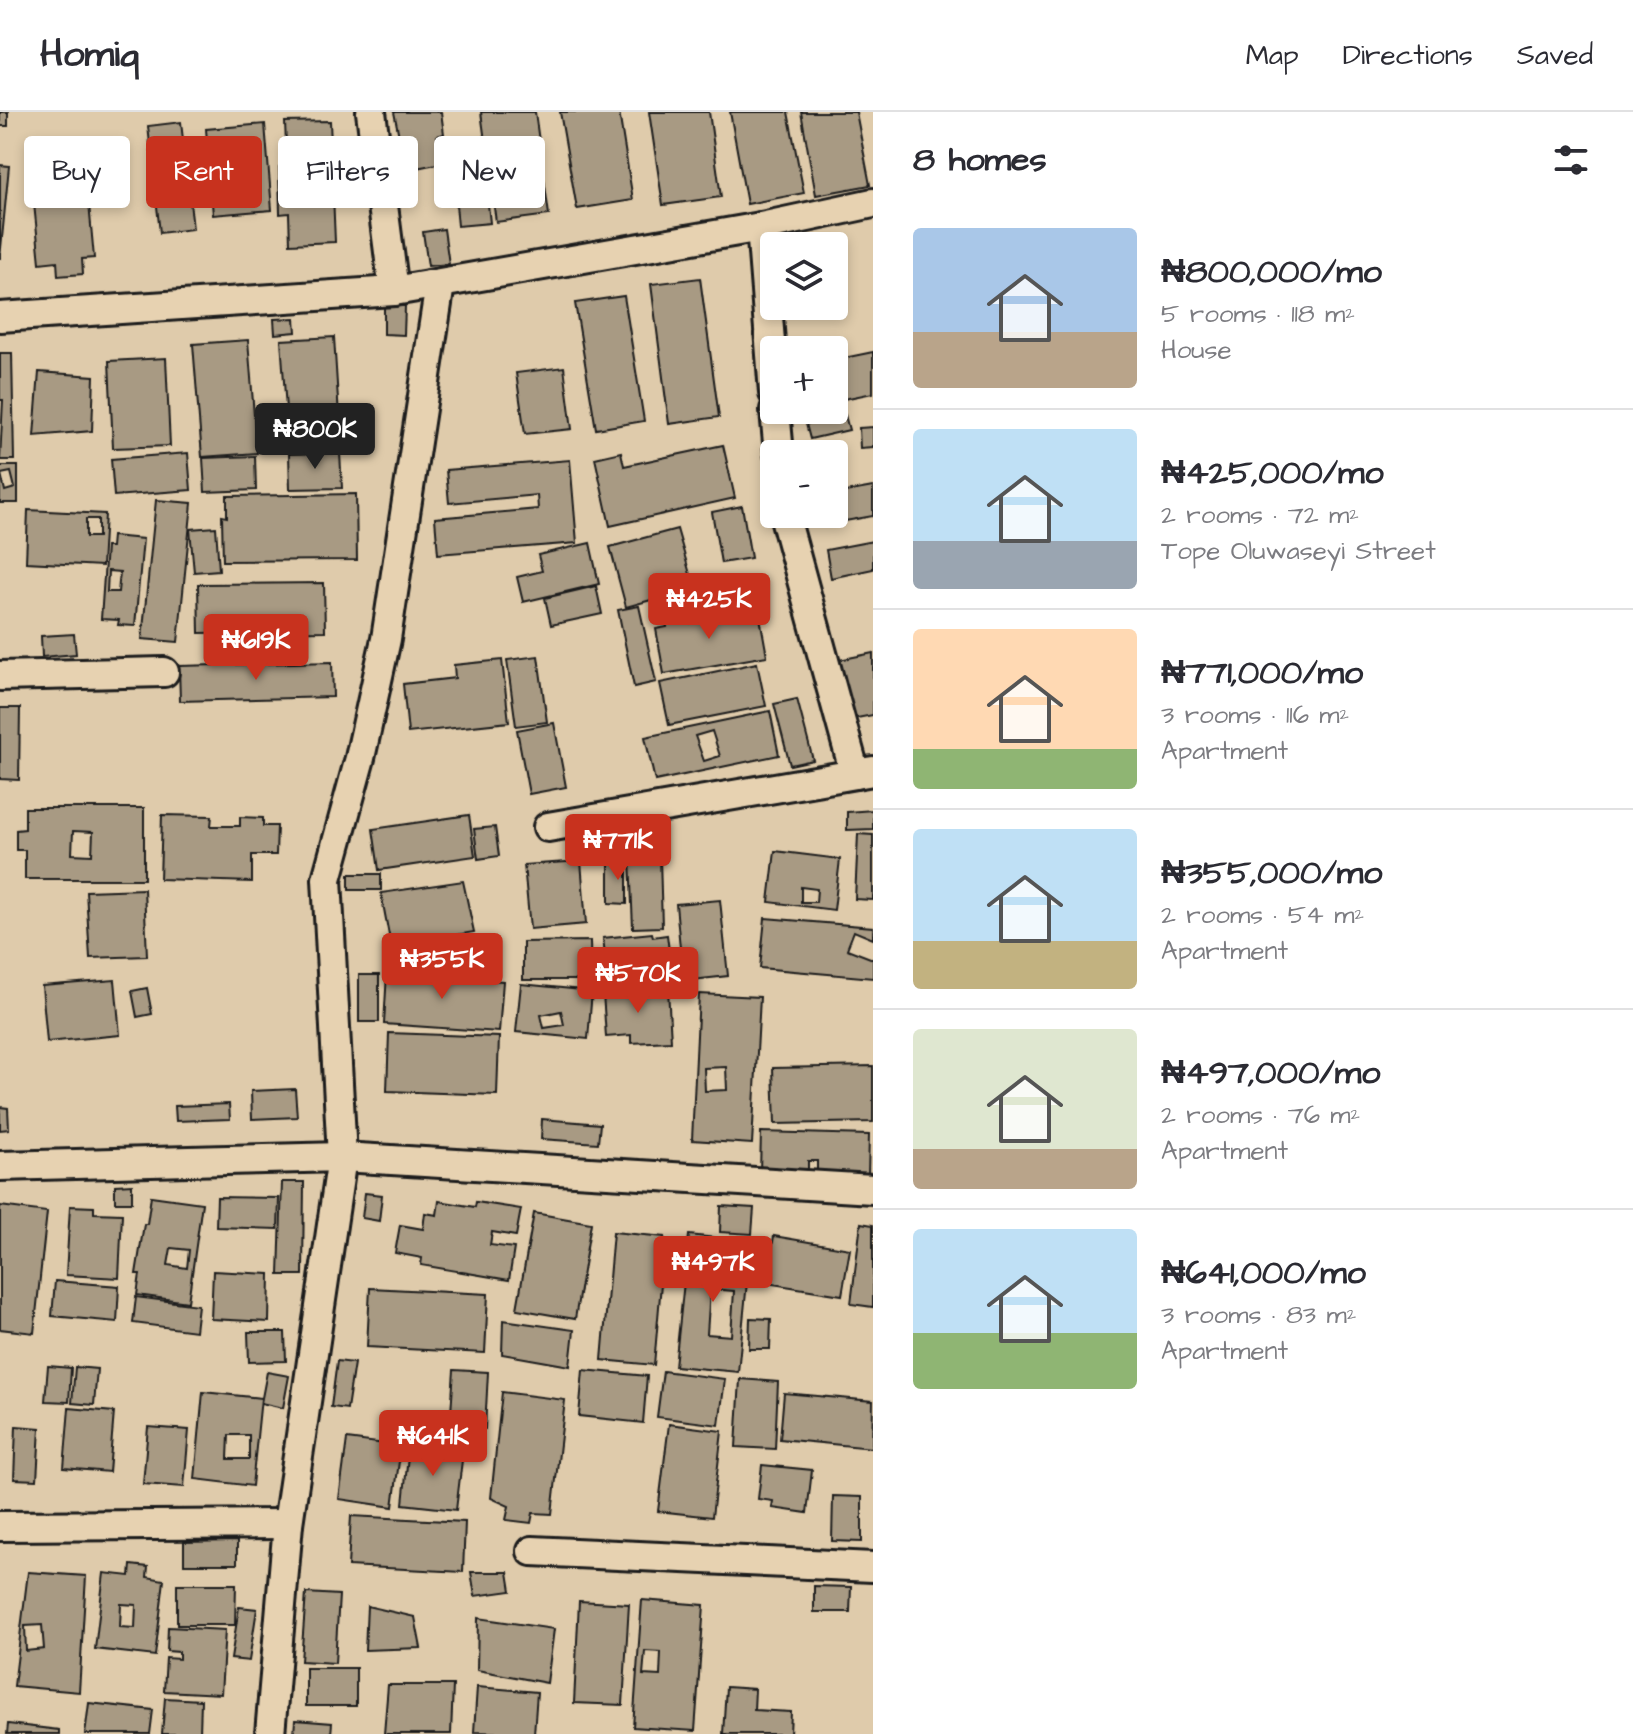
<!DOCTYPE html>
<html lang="en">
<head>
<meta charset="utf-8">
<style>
  :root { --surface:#fff; --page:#f7f7f7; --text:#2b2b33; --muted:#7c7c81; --line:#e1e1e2; --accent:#c8321e }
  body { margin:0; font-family:"Architects Daughter",sans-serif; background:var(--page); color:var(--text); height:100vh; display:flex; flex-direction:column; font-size:30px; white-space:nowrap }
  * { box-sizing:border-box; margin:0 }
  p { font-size:26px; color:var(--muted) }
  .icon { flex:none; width:44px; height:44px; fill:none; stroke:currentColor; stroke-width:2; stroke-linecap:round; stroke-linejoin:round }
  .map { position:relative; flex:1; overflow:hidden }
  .details { display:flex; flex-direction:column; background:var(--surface); width:760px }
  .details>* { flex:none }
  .banner { position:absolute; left:24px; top:24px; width:728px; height:72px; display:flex; gap:16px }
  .buttons { position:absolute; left:760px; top:120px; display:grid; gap:16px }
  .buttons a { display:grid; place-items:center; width:88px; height:88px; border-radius:8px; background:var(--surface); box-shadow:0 4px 12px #0003; font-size:40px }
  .price { position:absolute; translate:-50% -68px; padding:0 18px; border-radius:8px; background:var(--accent); color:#fff; font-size:26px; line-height:52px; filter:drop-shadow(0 2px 4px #0008) }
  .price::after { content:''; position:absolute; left:50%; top:48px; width:24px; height:18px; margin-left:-12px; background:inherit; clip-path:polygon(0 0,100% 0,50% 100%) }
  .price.on { background:#222; color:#fff }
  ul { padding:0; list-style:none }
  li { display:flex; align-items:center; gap:24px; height:200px; padding:0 40px }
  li+li { border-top:2px solid var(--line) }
  li span { display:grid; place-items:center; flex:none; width:224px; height:160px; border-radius:8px; color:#555 }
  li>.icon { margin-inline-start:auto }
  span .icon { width:96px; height:96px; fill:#fffc; stroke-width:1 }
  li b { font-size:34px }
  h2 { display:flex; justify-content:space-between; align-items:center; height:96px; padding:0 40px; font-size:34px }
  .chip { padding:0 28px; border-radius:8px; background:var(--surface); box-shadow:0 4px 12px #0003; font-size:28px; line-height:72px }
  .chip.on { background:var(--accent); color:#fff }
  header { display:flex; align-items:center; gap:48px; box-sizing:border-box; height:112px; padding:0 40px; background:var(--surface); border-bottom:2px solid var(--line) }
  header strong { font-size:38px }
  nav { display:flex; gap:44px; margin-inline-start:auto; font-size:28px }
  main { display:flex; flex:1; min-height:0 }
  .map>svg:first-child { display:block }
</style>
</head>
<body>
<header>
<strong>Homiq</strong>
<nav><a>Map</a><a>Directions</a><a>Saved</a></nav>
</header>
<main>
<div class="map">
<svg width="873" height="1622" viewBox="0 0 873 1622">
  <rect width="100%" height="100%" fill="#dfcbab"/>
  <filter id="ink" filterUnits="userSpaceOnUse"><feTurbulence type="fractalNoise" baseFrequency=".0125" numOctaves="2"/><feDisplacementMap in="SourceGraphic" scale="16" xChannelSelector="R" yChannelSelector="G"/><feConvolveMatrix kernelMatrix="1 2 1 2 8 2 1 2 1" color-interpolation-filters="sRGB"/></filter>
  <g filter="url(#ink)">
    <!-- building -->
    <g fill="#a89a83" stroke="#1c1c1c" stroke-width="2" fill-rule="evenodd">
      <rect x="0" y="0" width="8" height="14"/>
      <path d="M394,0H441L444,22L437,24L442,51L406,58Z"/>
      <path d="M481,0H535L549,103L496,110Z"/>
      <path d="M560,0H619L633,88L577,97Z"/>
      <path d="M649,0H709L721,85L663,93Z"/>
      <path d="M730,0H788L804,81L747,92Z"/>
      <path d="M801,0H856L870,73L816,83Z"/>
      <path d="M330,9L335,130L290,132L289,101L280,102L279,55H287L285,10Z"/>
      <path d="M181,10L193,117L160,121L148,14Z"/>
      <path d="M265,12L272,98L213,103L206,17Z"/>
      <path d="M83,26L94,146L82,147L83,162L58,164L57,149L40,151L28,32Z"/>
      <path d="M482,36L490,111L458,114L451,39Z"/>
      <path d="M0,53L9,54L0,147Z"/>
      <path d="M444,117L449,152L428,154L423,120Z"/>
      <path d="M839,139L844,170L834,171V140Z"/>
      <path d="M700,166L719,305L669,312L651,172Z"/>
      <path d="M624,184L644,309L596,317L575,191Z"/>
      <path d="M384,194H405L404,223L384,222Z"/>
      <path d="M295,206L296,220L275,222L274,207Z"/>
      <path d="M334,225L341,336L289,339L281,228Z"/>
      <path d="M248,228L257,341L202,345L193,232Z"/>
      <path d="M873,240V281L834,289V248Z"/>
      <path d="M0,241H12L14,348H0L3,288H0Z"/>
      <path d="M166,246L170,334L113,336L109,249Z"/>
      <path d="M564,255L572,317L525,322L516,261Z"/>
      <path d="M39,260L94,264L92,319L34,324Z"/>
      <path d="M845,303L849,318L810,327L806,312Z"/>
      <path d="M873,315V335L860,336L859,316Z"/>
      <path d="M723,333L735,386L610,414L595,346L621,340L624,354Z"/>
      <path d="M188,341L191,378L114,384L111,347Z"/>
      <path d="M340,341L342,376L290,377L289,342Z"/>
      <path d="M255,344L256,378L205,380L203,346Z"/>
      <path d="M570,348L577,431L438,442L435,406L538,397L537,383L449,391L446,358Z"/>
      <path d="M0,354H18V391H0ZM11,360L15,376L5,379L1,362Z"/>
      <path d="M873,375V404L823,413L821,402H834V382Z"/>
      <path d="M356,382L357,448L223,449L222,404L227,405V384Z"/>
      <path d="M156,388L192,391L178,530L142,527Z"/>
      <path d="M742,394L751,446L721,451L712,400Z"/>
      <path d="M28,398L105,402L102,454L26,450ZM86,407H98V425H86Z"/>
      <path d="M216,415L219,458L194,460L190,417Z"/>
      <path d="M677,417L694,476L626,495L610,435Z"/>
      <path d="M112,424L143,427L135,514L118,513L119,508L101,507L106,435H111ZM108,459L120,460L118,480H107Z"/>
      <path d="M873,429V457L831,466L826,438Z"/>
      <path d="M590,431L599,472L523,490L517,465L542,459L538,443Z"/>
      <path d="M752,469L757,496L697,508L692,481Z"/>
      <path d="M324,471L325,519L199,521L198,472Z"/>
      <path d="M596,474L602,502L551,513L545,486Z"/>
      <path d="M639,494L656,570L634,575L618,498Z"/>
      <path d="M687,494L691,511L759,500L767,544L664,562L656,517L667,515L665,498Z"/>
      <path d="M74,522L76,542L42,545L41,524Z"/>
      <path d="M873,541V603L841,609L829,550Z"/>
      <path d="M538,544L547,610L516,614L507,548Z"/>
      <path d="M502,548L509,610L408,621L403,572L455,566L454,553Z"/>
      <path d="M332,550L333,585L180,589L179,554Z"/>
      <path d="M757,551L766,594L669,613L660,571Z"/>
      <path d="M797,587L813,648L790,653L774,592Z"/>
      <path d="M0,596H20L19,668L0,667Z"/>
      <path d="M770,599L779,643L655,669L645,625ZM712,619L720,644L704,649L695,624Z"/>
      <path d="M554,611L566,675L529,682L517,618Z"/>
      <path d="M25,696H144V767H25V738H16V718L25,717ZM73,719L93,720L92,743L72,742Z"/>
      <path d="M873,698V717L847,718V700Z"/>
      <path d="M162,703L212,704L211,714H240V705L263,706V714H277L276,743H252V770L160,767Z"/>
      <path d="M469,703L475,744L379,758L373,717Z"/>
      <path d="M649,713L653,735L614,743L609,721Z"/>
      <path d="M495,715L499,744L478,747L474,717Z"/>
      <path d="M858,722L873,723V788L855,787Z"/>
      <path d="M775,739L840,747L834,798L769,790ZM801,775L817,777L816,790H801Z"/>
      <path d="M660,745L662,815L633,816L630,746Z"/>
      <path d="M609,748H627V792L609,791Z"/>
      <path d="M581,749L586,812L530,817L524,753Z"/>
      <rect x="349" y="762" width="32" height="16"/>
      <path d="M463,769L474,820L391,834L381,781Z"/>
      <path d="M144,777L147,844L90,846L86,779Z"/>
      <path d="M720,788L728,864L683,869L676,792Z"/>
      <path d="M765,806L873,815V827L854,819L847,837L873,847V866L760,856Z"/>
      <path d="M652,821L653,825L667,823L669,839L662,840L664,859H671L673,869L621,875L620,864L608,866L603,826Z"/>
      <path d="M590,829L591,868H523V830Z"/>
      <path d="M401,849L424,850L423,863L503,869L499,920L384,912L387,861L400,862Z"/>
      <rect x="359" y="863" width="20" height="47"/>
      <path d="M115,868L120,923L47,930L42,874Z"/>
      <path d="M521,872L592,879L588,927L516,920ZM561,899L564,913L544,916L541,903Z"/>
      <path d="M147,876L152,902L137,905L132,879Z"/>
      <path d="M668,877L671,929L631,931V923L606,925L603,881Z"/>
      <path d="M699,882L760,885L752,1032L692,1028ZM726,955L727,978L705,979L704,956Z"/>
      <path d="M389,921L499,925L497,983L387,979Z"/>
      <path d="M873,954V1010L775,1012L773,956Z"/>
      <path d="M295,977L297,1005L252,1007L251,979Z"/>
      <path d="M229,992L230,1007L176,1009L175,994Z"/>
      <path d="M0,995L8,996L9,1017L0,1018Z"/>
      <path d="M542,1007L600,1012L598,1031L541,1027Z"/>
      <path d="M761,1020L869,1023L868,1064L817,1063V1049H808V1062L760,1061Z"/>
      <path d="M282,1070H304L303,1163H279Z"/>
      <path d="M132,1072V1090H115V1073Z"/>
      <path d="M365,1081L382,1083L379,1109L362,1106Z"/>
      <path d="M151,1084L202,1091L188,1190L137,1183L140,1162H136L144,1112H147ZM171,1136L189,1138L187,1156L168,1153Z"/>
      <path d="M217,1085L279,1086L278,1117L216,1115Z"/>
      <path d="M439,1089L475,1095L476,1090L521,1097L516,1124L492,1120L490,1133L514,1136L509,1168L421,1153L422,1146L395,1141L400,1113L423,1117L425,1101L437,1103Z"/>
      <path d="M0,1094L47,1100L34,1221L0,1217Z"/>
      <path d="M70,1094L94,1095V1101L122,1102L119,1166L66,1163Z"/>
      <path d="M721,1094L754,1096L752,1122L720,1120Z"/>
      <path d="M534,1101L591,1111L575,1207L517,1197Z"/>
      <path d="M861,1111L873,1113V1195L851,1192Z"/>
      <path d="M613,1120L665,1125L654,1253L602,1248Z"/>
      <path d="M689,1123L751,1130L738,1260L675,1254ZM710,1177L734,1179L731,1224L707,1222Z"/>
      <path d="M774,1124L850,1137L842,1183L766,1171Z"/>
      <path d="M213,1159L270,1162L269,1210L211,1207Z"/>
      <path d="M55,1169L119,1174L117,1210L52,1204Z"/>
      <path d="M370,1176L488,1182L485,1241L367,1235Z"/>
      <path d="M136,1185L198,1193L195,1219L133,1211Z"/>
      <path d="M750,1206L771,1207L770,1237H749Z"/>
      <path d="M503,1208L574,1218L570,1254L502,1242Z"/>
      <path d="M248,1220H285L286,1249L249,1250Z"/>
      <path d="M337,1249L354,1251L347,1297L331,1295Z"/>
      <path d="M48,1254L71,1256L69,1290L45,1289Z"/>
      <path d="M75,1255L97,1257L94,1293L72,1291Z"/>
      <path d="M454,1258L488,1260L485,1317L450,1315Z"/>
      <path d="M583,1258L647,1264L643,1311L579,1304Z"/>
      <path d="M663,1259L725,1267L719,1313L657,1305Z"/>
      <path d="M267,1260L289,1264L283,1296L261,1291Z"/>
      <path d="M740,1267L778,1270L775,1337L736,1335Z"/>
      <path d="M203,1280L261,1286L252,1374L195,1367ZM229,1323H249V1347H228Z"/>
      <path d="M502,1280L565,1288L552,1402L533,1401L531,1411L506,1408L509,1394L491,1386Z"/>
      <path d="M784,1281L873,1289L872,1336L780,1327Z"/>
      <path d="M69,1296L114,1300L109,1360L64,1356Z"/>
      <path d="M669,1312L722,1319L712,1405L658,1399Z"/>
      <path d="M16,1314L40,1316L37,1368L14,1367Z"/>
      <path d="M148,1315L189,1318L184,1375L143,1372Z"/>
      <path d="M347,1327L401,1334L393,1395L339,1387Z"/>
      <path d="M409,1334L463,1340L456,1398L403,1392Z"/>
      <path d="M762,1353L812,1358L807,1401L772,1396L773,1389L758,1387Z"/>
      <path d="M833,1384L862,1385V1430L832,1429Z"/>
      <path d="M351,1404L465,1410L463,1460L348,1454Z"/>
      <path d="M237,1429V1452H184V1430Z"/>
      <path d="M131,1453L148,1455L147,1465L164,1468L155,1544L95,1537L104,1461L130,1464ZM121,1492L136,1493L135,1516L120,1515Z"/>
      <path d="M28,1460L86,1464L79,1580L14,1574ZM42,1513L44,1537L26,1539L25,1514Z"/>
      <path d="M471,1460H508L511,1479L475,1484Z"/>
      <path d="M177,1472H236L235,1513H177Z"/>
      <path d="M814,1474L851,1475L850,1500H814Z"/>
      <path d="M306,1481L339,1483L335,1551L301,1549Z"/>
      <path d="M642,1488L704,1493L695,1619L633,1615ZM645,1539L661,1540L660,1564L643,1563Z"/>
      <path d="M579,1489L629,1492L623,1593L574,1591Z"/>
      <path d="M367,1494L415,1505L421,1536L365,1538Z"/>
      <path d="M239,1495L257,1497L249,1549L231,1547Z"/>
      <path d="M478,1506L554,1517L547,1571L477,1558Z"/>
      <path d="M168,1515L225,1518L221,1582L164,1579L166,1546L179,1547V1540L167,1539Z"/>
      <rect x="306" y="1556" width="50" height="38"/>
      <path d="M388,1573H453L451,1622H384Z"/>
      <path d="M477,1575L537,1580L534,1622L474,1620Z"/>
      <path d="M726,1575L755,1577L754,1598L791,1600L790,1622H723Z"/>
      <path d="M165,1586L201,1588L200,1622H162Z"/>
      <path d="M89,1591L153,1598L150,1622H85Z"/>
      <path d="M295,1608L332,1611L331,1622H294Z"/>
      <path d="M8,1612L59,1618V1622H7Z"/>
    </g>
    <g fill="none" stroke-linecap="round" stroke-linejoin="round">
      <!-- minor casing -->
      <g stroke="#1c1c1c" stroke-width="34">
        <g id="minor">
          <path d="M371,0L394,179"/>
          <path d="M761,115L774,281"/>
          <path d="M0,205L394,179L761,115L873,91"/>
          <path d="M775,298L779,342"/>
          <path d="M784,402L855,662"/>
          <path d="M0,564L164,560"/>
          <path d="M548,715L873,659"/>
          <path d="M0,1054L342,1045L873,1077"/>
          <path d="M0,1414L288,1412"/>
          <path d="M532,1439L873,1455"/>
          <path d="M270,1622L288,1412L342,1045L327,767L360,646L386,527L440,172"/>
        </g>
      </g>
      <!-- minor -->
      <use href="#minor" stroke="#e7d2b1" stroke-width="28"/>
    </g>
  </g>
</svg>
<div class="buttons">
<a><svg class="icon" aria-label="layers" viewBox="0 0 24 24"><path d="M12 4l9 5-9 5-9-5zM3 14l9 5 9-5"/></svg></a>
<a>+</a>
<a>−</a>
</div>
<b class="price on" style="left:315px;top:359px">₦800K</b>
<b class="price" style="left:709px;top:529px">₦425K</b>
<b class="price" style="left:256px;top:570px">₦619K</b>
<b class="price" style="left:618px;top:770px">₦771K</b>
<b class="price" style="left:442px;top:889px">₦355K</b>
<b class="price" style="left:638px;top:903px">₦570K</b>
<b class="price" style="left:713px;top:1192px">₦497K</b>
<b class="price" style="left:433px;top:1366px">₦641K</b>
<div class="banner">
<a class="chip">Buy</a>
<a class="chip on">Rent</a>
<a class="chip">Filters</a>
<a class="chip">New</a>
</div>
</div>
<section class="details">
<h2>8 homes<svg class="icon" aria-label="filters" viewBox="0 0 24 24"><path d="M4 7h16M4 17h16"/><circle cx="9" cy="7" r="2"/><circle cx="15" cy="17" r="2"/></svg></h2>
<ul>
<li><span style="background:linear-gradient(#a9c7e8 65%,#b9a48a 0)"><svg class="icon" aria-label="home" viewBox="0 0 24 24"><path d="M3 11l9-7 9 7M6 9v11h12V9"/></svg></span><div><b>₦800,000/mo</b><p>5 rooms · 118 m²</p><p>House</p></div></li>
<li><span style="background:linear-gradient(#bfe0f5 70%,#9aa5b1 0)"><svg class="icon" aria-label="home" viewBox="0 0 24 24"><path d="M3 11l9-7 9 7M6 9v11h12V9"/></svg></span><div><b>₦425,000/mo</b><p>2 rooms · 72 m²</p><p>Tope Oluwaseyi Street</p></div></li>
<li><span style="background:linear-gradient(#ffd9b3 75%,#8fb573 0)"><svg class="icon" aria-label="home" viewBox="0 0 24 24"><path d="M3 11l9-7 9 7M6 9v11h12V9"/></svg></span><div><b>₦771,000/mo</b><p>3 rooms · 116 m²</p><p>Apartment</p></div></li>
<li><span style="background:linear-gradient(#bfe0f5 70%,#c2b280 0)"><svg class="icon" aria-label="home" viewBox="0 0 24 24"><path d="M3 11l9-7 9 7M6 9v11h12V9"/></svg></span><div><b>₦355,000/mo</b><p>2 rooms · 54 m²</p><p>Apartment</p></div></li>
<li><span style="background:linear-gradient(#dfe7d0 75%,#b9a48a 0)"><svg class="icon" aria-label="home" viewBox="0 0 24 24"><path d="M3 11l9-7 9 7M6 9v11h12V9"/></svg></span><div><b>₦497,000/mo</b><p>2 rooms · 76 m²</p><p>Apartment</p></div></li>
<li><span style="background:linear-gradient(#bfe0f5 65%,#8fb573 0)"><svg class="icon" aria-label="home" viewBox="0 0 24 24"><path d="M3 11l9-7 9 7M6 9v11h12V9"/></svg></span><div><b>₦641,000/mo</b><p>3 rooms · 83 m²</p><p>Apartment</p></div></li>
</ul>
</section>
</main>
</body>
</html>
